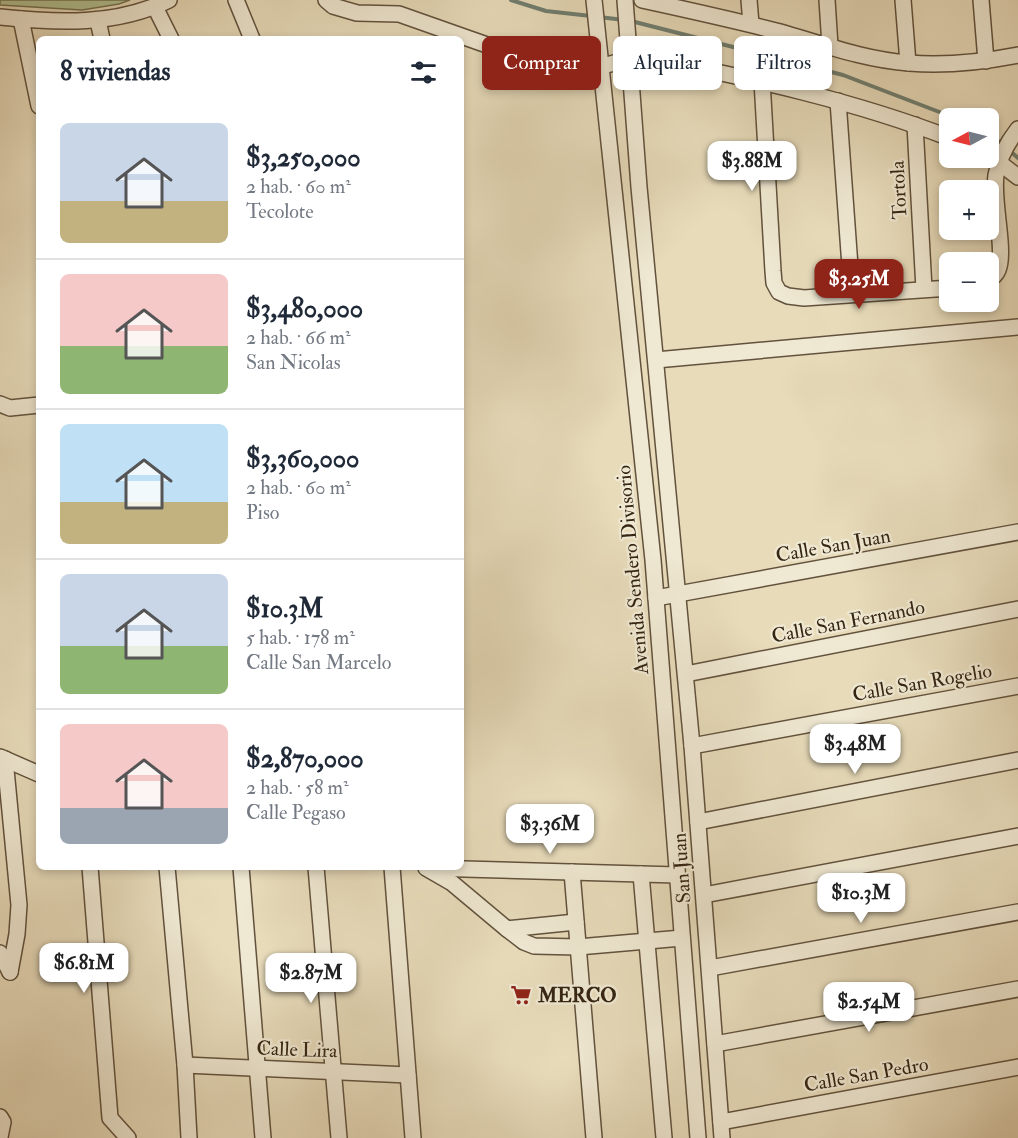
<!DOCTYPE html>
<html lang="es">
<head>
<meta charset="utf-8">
<style>
  :root { --surface:#fff; --page:#f6f6f7; --text:#1f2937; --muted:#747a83; --line:#e0e1e3; --accent:#8f2418 }
  body { margin:0; font-family:"IM FELL Double Pica",serif; background:var(--page); color:var(--text); height:100vh; display:flex; flex-direction:column; font-size:22px; white-space:nowrap }
  * { box-sizing:border-box; margin:0 }
  p { font-size:20px; color:var(--muted) }
  .icon { flex:none; width:33px; height:33px; fill:none; stroke:currentColor; stroke-width:2; stroke-linecap:round; stroke-linejoin:round }
  .map { position:relative; flex:1; overflow:hidden }
  .panel { position:absolute; left:36px; top:36px; width:428px; height:834px; display:flex; flex-direction:column; background:var(--surface); border-radius:9px; box-shadow:0 3px 9px #0003 }
  .panel>* { flex:none }
  .banner { position:absolute; left:482px; top:36px; width:446px; height:54px; display:flex; gap:12px }
  .needle { width:39px; rotate:263deg }
  .controls { position:absolute; left:939px; top:108px; display:grid; gap:12px }
  .controls a { display:grid; place-items:center; width:60px; height:60px; border-radius:9px; background:var(--surface); box-shadow:0 3px 9px #0003; font-size:30px }
  .price { position:absolute; translate:-50% -51px; padding:0 14px; border-radius:12px; background:#fff; color:#222; font-size:20px; line-height:39px; filter:drop-shadow(0 2px 3px #0008) }
  .price::after { content:''; position:absolute; left:50%; top:36px; width:18px; height:14px; margin-left:-9px; background:inherit; clip-path:polygon(0 0,100% 0,50% 100%) }
  .price.current { background:var(--accent); color:#fff }
  ul { padding:0; list-style:none }
  li { display:flex; align-items:center; gap:18px; height:150px; padding:0 24px }
  li+li { border-top:2px solid var(--line) }
  li span { display:grid; place-items:center; flex:none; width:168px; height:120px; border-radius:9px; color:#555 }
  li>.icon { margin-inline-start:auto }
  span .icon { width:72px; height:72px; fill:#fffc; stroke-width:1 }
  li b { font-size:26px }
  h2 { display:flex; justify-content:space-between; align-items:center; height:72px; padding:0 24px; font-size:26px }
  .chip { padding:0 21px; border-radius:9px; background:var(--surface); box-shadow:0 3px 9px #0003; font-size:21px; line-height:54px }
  .chip.current { background:var(--accent); color:#fff }
  .map>svg:first-child { display:block }
</style>
</head>
<body>
<div class="map">
<svg width="1018" height="1138" viewBox="0 0 1018 1138">
  <rect width="100%" height="100%" fill="#e7dbba"/>
  <filter id="stains"><feTurbulence type="fractalNoise" baseFrequency=".00333" numOctaves="4"/><feColorMatrix values="0 0 0 0 .2 0 0 0 0 .09 0 0 0 0 .02 0 0 0 .5 -.17"/></filter>
  <radialGradient id="worn" r=".72"><stop offset=".6" stop-color="#630" stop-opacity="0"/><stop offset="1" stop-color="#630" stop-opacity=".3"/></radialGradient>
  <!-- green -->
  <path fill="#b2c192" stroke="#747352" stroke-width="1.5" d="M0,0H130L119,4L82,10L0,5Z"/>
  <g fill="none" stroke-linecap="round" stroke-linejoin="round">
    <!-- stream -->
    <g stroke="#707f71" stroke-width="4">
      <path d="M511,0L546,11L591,16"/>
      <path d="M599,17L624,20"/>
      <path d="M631,21L843,75L955,118"/>
      <path d="M988,132L1004,146"/>
      <path d="M1010,151L1018,158"/>
    </g>
    <!-- minor casing -->
    <g stroke="#62523d" stroke-width="18">
      <g id="minor">
        <path d="M236,0L252,39"/>
        <path d="M326,0L333,6L357,13L399,14L558,70C590,77 621,54 654,59C754,79 854,101 950,138"/>
        <path d="M594,0L653,560L698,1138"/>
        <path d="M625,0L639,187L692,746L722,1138"/>
        <path d="M642,0C688,10 734,20 780,32C822,44 865,60 909,63C945,66 982,62 1018,55"/>
        <path d="M749,0L751,24"/>
        <path d="M827,0L830,46"/>
        <path d="M903,0L908,63"/>
        <path d="M981,0L986,61"/>
        <path d="M155,7L171,39"/>
        <path d="M0,17C57,23 116,26 169,0"/>
        <path d="M21,19L39,106"/>
        <path d="M98,21L102,39"/>
        <path d="M762,81L773,271L774,283L779,292L788,296L804,298L950,288"/>
        <path d="M838,101L852,294"/>
        <path d="M915,125L924,289"/>
        <path d="M988,154L1018,177"/>
        <path d="M988,280C992,278 996,275 998,270C1006,250 992,201 996,175C999,158 1007,143 1018,129"/>
        <path d="M656,360L1018,327"/>
        <path d="M0,404L10,408L39,405"/>
        <path d="M656,598L1018,532"/>
        <path d="M686,674L1018,609"/>
        <path d="M692,746L1018,686"/>
        <path d="M0,757L39,774"/>
        <path d="M5,759L19,905L17,934L10,972"/>
        <path d="M698,822L1018,760"/>
        <path d="M90,867L110,1118L128,1138"/>
        <path d="M167,867L185,1065L189,1138"/>
        <path d="M241,867L263,1138"/>
        <path d="M316,867L339,1138"/>
        <path d="M392,867L413,1138"/>
        <path d="M426,868L452,883L507,929L524,942L534,946L578,947L682,938"/>
        <path d="M428,868L677,875"/>
        <path d="M572,872L594,1138"/>
        <path d="M641,874L664,1138"/>
        <path d="M704,895L1018,836"/>
        <path d="M507,929L576,922"/>
        <path d="M0,953L10,972"/>
        <path d="M710,968L1018,912"/>
        <path d="M715,1044L1018,989"/>
        <path d="M185,1065L408,1075"/>
        <path d="M0,1117L3,1122L0,1137"/>
        <path d="M721,1122L1018,1067"/>
      </g>
    </g>
    <!-- minor -->
    <use href="#minor" stroke="#efe8d2" stroke-width="15"/>
  </g>
  <!-- icons -->
  <defs>
    <g id="supermarket-bare" transform="scale(1.62)"><path d="M-6-5.5h2.5l.6 2H6L4.5 2H-2.5L-4.4-4H-6ZM-1.5 3.2a1.3 1.3 0 1 0 .1 0ZM3 3.2a1.3 1.3 0 1 0 .1 0Z" fill="#8f2418" stroke="#efe8d2" stroke-width="2.5" paint-order="stroke"/></g>
  </defs>
  <g fill-rule="evenodd">
    <use href="#supermarket-bare" x="521" y="995"/>
  </g>
  <g text-anchor="middle" stroke-width="4.5" stroke-linejoin="round" paint-order="stroke">
    <!-- street labels -->
    <g font-size="20" fill="#352513" stroke="#efe8d2">
      <text transform="translate(898 190) rotate(-93)" y="7">Tortola</text>
      <text transform="translate(833 545) rotate(-10)" y="7">Calle San Juan</text>
      <text transform="translate(632 570) rotate(-95)" y="7">Avenida Sendero Divisorio</text>
      <text transform="translate(848 621) rotate(-11)" y="7">Calle San Fernando</text>
      <text transform="translate(922 682) rotate(-10)" y="7">Calle San Rogelio</text>
      <text transform="translate(681 868) rotate(-94)" y="7">San Juan</text>
      <text transform="translate(297 1049) rotate(2)" y="7">Calle Lira</text>
      <text transform="translate(866 1074) rotate(-10)" y="7">Calle San Pedro</text>
    </g>
    <!-- poi labels -->
    <g font-size="20" font-weight="bold" fill="#352513" stroke="#efe8d2" text-anchor="start">
      <text x="538" y="1002">MERCO</text>
    </g>
  </g>
  <rect width="100%" height="100%" filter="url(#stains)"/>
  <rect width="100%" height="100%" fill="url(#worn)"/>
</svg>
<div class="controls">
<a><svg class="needle" viewBox="-14 -14 28 28"><path d="M0-13l5 13h-10z" fill="#e53935"/><path d="M0 13l5-13h-10z" fill="#747a83"/></svg></a>
<a>+</a>
<a>−</a>
</div>
<b class="price" style="left:752px;top:192px">$3.88M</b>
<b class="price current" style="left:859px;top:310px">$3.25M</b>
<b class="price" style="left:855px;top:775px">$3.48M</b>
<b class="price" style="left:550px;top:855px">$3.36M</b>
<b class="price" style="left:861px;top:924px">$10.3M</b>
<b class="price" style="left:84px;top:994px">$6.81M</b>
<b class="price" style="left:311px;top:1004px">$2.87M</b>
<b class="price" style="left:869px;top:1033px">$2.54M</b>
<div class="banner">
<a class="chip current">Comprar</a>
<a class="chip">Alquilar</a>
<a class="chip">Filtros</a>
</div>
<section class="panel">
<h2>8 viviendas<svg class="icon" aria-label="filters" viewBox="0 0 24 24"><path d="M4 7h16M4 17h16"/><circle cx="9" cy="7" r="2"/><circle cx="15" cy="17" r="2"/></svg></h2>
<ul>
<li><span style="background:linear-gradient(#c9d6e8 65%,#c2b280 0)"><svg class="icon" aria-label="home" viewBox="0 0 24 24"><path d="M3 11l9-7 9 7M6 9v11h12V9"/></svg></span><div><b>$3,250,000</b><p>2 hab. · 60 m²</p><p>Tecolote</p></div></li>
<li><span style="background:linear-gradient(#f6c9c9 60%,#8fb573 0)"><svg class="icon" aria-label="home" viewBox="0 0 24 24"><path d="M3 11l9-7 9 7M6 9v11h12V9"/></svg></span><div><b>$3,480,000</b><p>2 hab. · 66 m²</p><p>San Nicolas</p></div></li>
<li><span style="background:linear-gradient(#bfe0f5 65%,#c2b280 0)"><svg class="icon" aria-label="home" viewBox="0 0 24 24"><path d="M3 11l9-7 9 7M6 9v11h12V9"/></svg></span><div><b>$3,360,000</b><p>2 hab. · 60 m²</p><p>Piso</p></div></li>
<li><span style="background:linear-gradient(#c9d6e8 60%,#8fb573 0)"><svg class="icon" aria-label="home" viewBox="0 0 24 24"><path d="M3 11l9-7 9 7M6 9v11h12V9"/></svg></span><div><b>$10.3M</b><p>5 hab. · 178 m²</p><p>Calle San Marcelo</p></div></li>
<li><span style="background:linear-gradient(#f6c9c9 70%,#9aa5b1 0)"><svg class="icon" aria-label="home" viewBox="0 0 24 24"><path d="M3 11l9-7 9 7M6 9v11h12V9"/></svg></span><div><b>$2,870,000</b><p>2 hab. · 58 m²</p><p>Calle Pegaso</p></div></li>
</ul>
</section>
</div>
</body>
</html>
